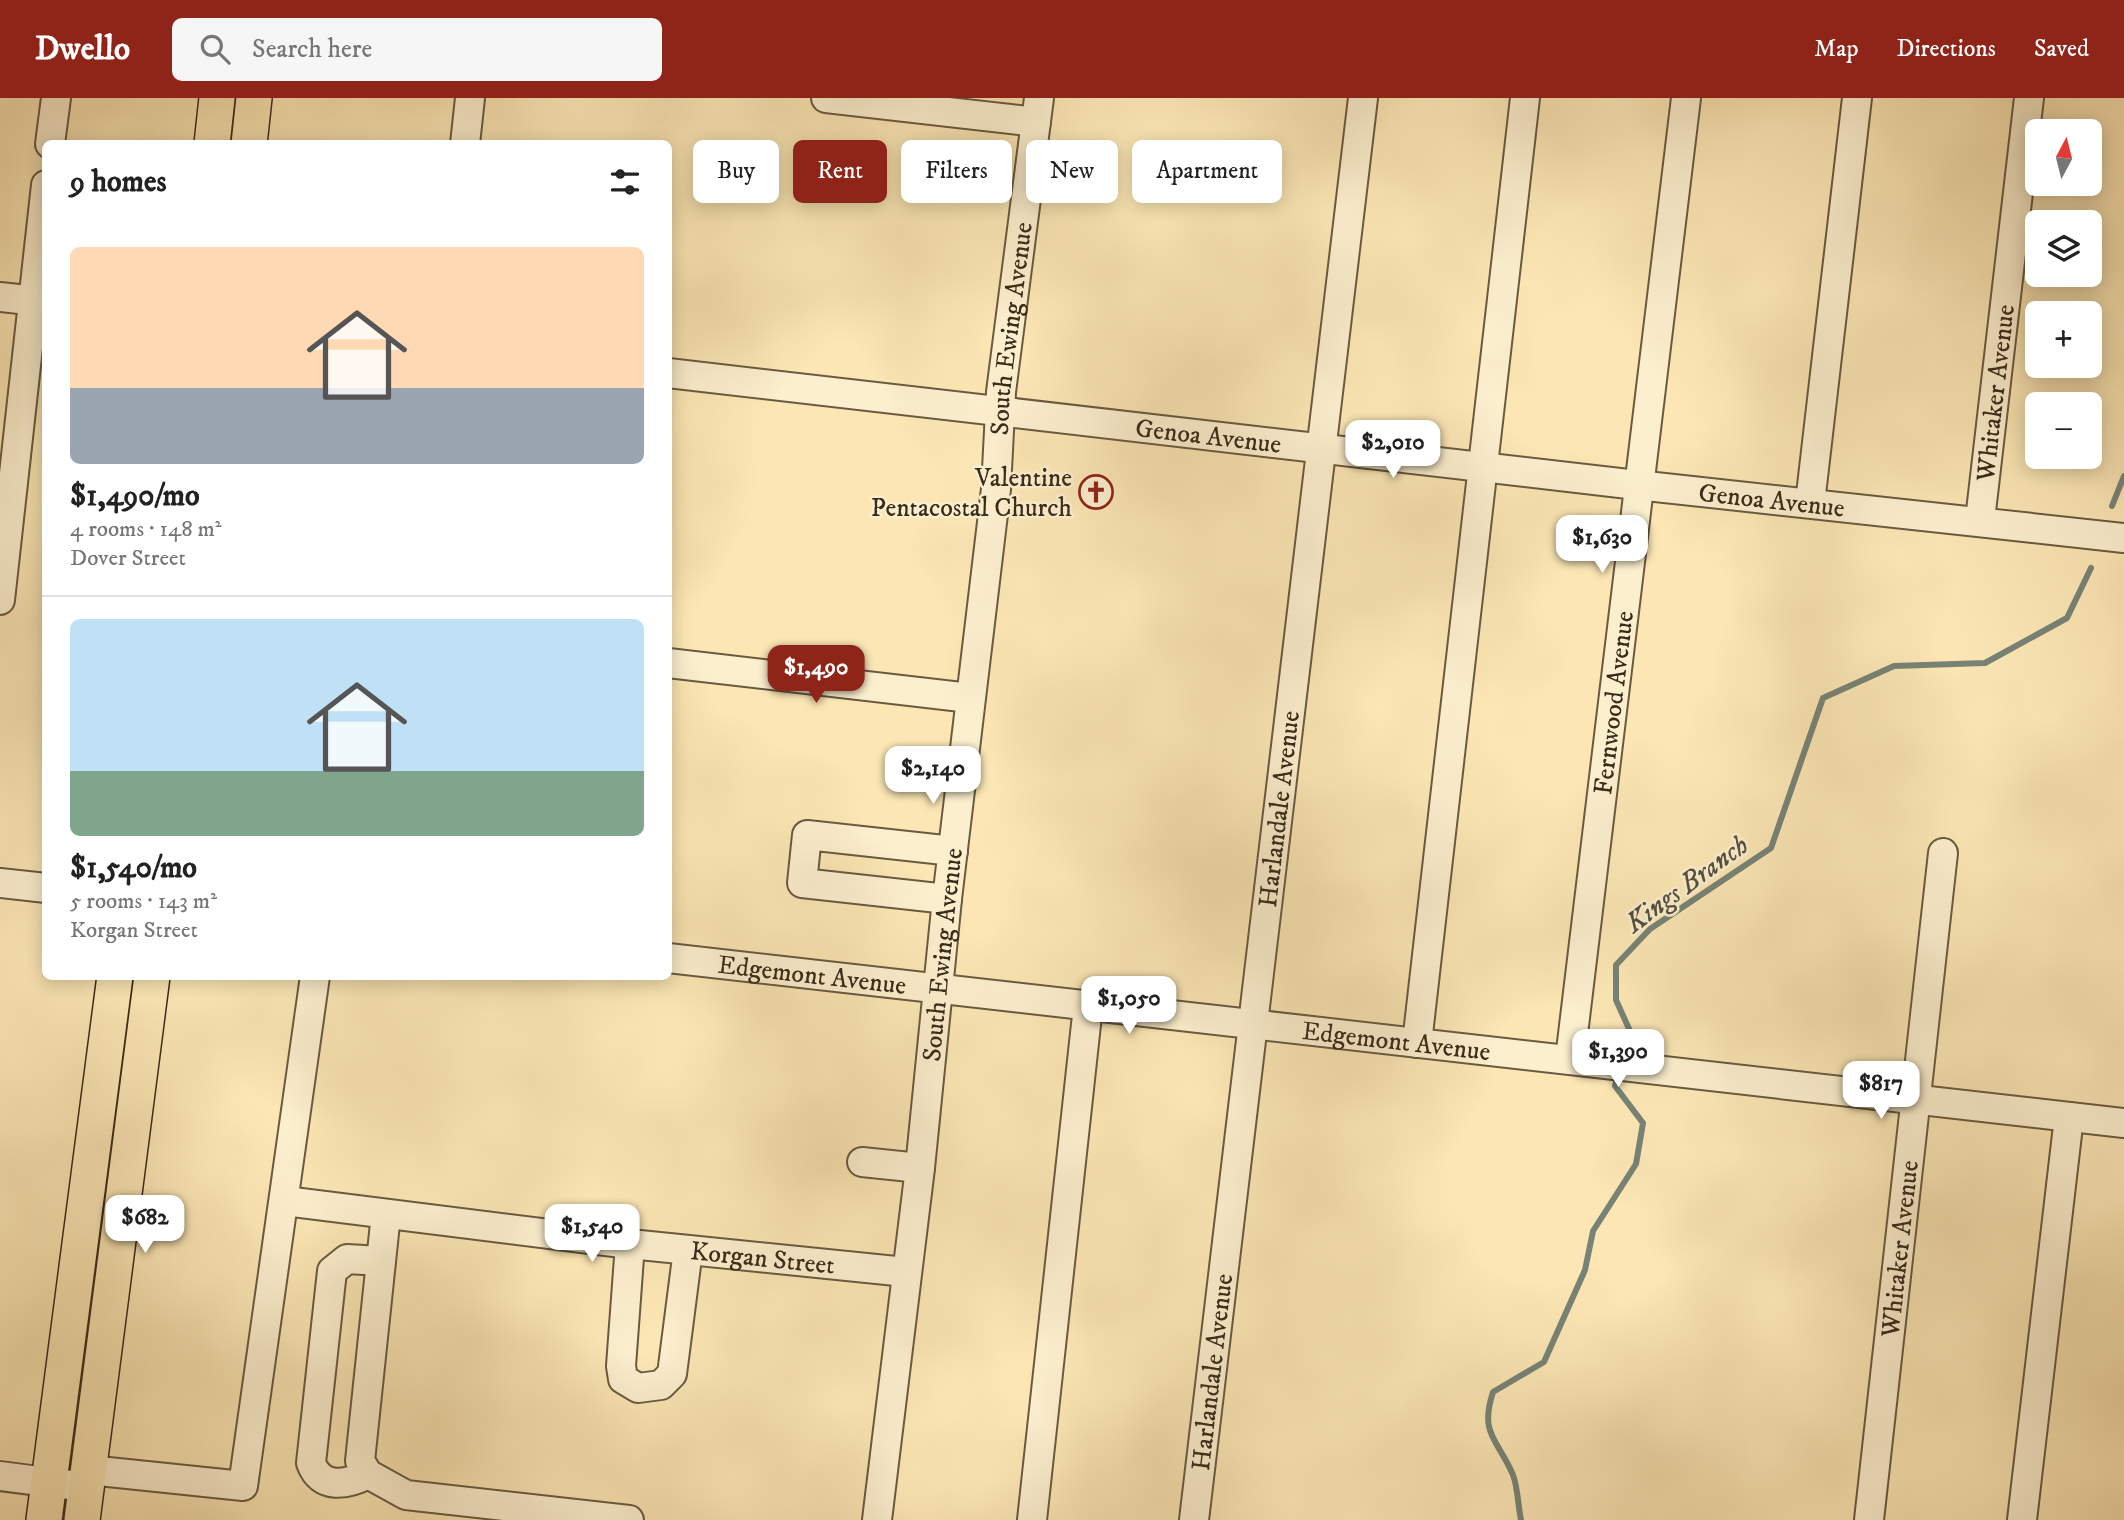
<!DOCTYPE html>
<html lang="en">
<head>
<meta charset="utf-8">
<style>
  :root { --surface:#fff; --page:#f6f6f6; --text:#222; --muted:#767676; --line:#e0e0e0; --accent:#8f2418 }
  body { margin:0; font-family:"IM FELL DW Pica",serif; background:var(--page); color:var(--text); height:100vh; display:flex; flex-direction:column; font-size:26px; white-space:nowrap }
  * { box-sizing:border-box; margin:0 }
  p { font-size:23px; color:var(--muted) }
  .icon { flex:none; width:38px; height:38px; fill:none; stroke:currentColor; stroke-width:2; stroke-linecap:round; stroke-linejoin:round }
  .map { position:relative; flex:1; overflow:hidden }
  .side { position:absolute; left:42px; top:42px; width:630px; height:840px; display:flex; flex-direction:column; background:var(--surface); border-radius:10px; box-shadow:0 4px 18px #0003 }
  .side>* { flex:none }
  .top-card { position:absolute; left:693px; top:42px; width:665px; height:63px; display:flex; gap:14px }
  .needle { width:46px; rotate:7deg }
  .fabs { position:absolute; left:2025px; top:21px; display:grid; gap:14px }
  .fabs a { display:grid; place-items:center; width:77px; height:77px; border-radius:10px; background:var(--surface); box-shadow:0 4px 18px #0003; font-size:35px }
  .price { position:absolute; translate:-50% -60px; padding:0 16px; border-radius:14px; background:#fff; color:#222; font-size:23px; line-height:46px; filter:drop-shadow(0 2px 4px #0008) }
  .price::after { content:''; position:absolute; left:50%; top:42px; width:21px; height:16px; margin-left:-10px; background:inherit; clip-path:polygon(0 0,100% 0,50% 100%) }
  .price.current { background:var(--accent); color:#fff }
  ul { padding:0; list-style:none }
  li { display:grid; align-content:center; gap:14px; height:371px; padding:0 28px }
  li+li { border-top:2px solid var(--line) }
  li span { display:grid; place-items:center; height:217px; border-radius:10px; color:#555 }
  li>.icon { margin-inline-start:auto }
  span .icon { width:126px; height:126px; fill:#fffc; stroke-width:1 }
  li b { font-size:30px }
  h2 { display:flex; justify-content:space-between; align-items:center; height:84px; padding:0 28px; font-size:30px }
  .chip { padding:0 24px; border-radius:10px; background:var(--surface); box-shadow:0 4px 18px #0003; font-size:24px; line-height:63px }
  .chip.current { background:var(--accent); color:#fff }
  header { display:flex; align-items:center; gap:42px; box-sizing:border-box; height:98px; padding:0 35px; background:var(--accent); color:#fff }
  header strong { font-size:33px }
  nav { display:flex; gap:38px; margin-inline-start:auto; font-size:24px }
  .search { width:490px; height:63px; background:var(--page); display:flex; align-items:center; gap:18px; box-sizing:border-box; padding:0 24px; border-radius:10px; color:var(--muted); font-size:26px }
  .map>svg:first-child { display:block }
</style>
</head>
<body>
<header>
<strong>Dwello</strong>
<div class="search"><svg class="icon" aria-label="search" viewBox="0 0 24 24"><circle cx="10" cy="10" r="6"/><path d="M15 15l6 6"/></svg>Search here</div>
<nav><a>Map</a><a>Directions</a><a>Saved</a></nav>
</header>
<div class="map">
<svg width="2124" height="1422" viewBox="0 0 2124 1422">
  <rect width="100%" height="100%" fill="#fbe6b4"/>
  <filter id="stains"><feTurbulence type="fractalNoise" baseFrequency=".00286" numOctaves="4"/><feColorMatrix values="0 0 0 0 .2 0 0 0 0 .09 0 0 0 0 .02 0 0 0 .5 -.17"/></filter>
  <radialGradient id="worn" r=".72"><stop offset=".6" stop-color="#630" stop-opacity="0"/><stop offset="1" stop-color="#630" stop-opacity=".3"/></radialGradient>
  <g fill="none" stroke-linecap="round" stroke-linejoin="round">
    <!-- stream -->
    <g stroke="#778376" stroke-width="6">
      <path d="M2112,408L2124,378"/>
      <path d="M1622,962L1630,933L1616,902V867L1650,831L1771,750L1823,600L1894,568L1985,565L2067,520L2091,470"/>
      <path d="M1521,1422C1518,1408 1518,1390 1513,1377C1498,1341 1479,1337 1493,1294L1544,1264L1585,1172L1593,1133L1636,1066L1643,1025L1615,988L1618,976"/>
    </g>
    <!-- minor casing -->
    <g stroke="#6a5a40" stroke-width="32">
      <g id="minor">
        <path d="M826,0L1036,24"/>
        <path d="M50,46L56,0"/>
        <path d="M465,46L470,0"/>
        <path d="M0,199L46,204"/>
        <path id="s1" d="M668,275L1637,387L2124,440"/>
        <path d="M1810,405L1857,0"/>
        <path id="s2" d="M1980,422L2029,0"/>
        <path d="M0,502L46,87"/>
        <path d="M668,565L970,600"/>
        <path d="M0,785L46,790"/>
        <path d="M947,801L802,785L807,737L953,753"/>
        <path id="s3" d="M668,860L2124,1025"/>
        <path d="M1417,945L1525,0"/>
        <path id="s4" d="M1570,961L1686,0"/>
        <path d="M862,1064L920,1070"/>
        <path id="s5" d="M285,1103L630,1146L906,1174"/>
        <path d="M386,1116L360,1363L368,1376L406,1397L629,1422"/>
        <path d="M630,1146L621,1268L623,1281L638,1290L661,1287L672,1276L688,1152"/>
        <path d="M89,1372L243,1388L315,878"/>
        <path d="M368,1376C347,1387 321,1392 311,1365L332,1173L347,1161L381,1163"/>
        <path d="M0,1378L70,1387"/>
        <path id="s6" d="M877,1422L920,1070L947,801L996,391L1001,294L1039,0"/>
        <path d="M1032,1422L1088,908"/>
        <path id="s7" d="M1194,1422L1363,0"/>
        <path id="s8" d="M1869,1422L1943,755"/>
        <path d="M2022,1422L2069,1019"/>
      </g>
    </g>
    <!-- major casing -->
    <g stroke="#392b1a" stroke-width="38">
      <g id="major">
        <path d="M212,46L217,0"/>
        <path d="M249,46L254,0"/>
        <path d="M44,1422L115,878"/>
        <path d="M82,1422L152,878"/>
      </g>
    </g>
    <!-- minor -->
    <use href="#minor" stroke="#fcefce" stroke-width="28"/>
    <!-- major -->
    <use href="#major" stroke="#fbe6b4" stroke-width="35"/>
  </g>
  <!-- icons -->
  <defs>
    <g id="church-ring" transform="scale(1.75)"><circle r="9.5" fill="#fcefce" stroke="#8f2418" stroke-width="1.5"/><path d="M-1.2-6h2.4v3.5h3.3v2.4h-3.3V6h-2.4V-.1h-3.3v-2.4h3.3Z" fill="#8f2418"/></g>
  </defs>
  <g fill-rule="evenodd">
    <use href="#church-ring" x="1096" y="394"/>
  </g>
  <g text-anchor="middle" stroke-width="5" stroke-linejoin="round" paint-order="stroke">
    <!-- street labels -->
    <g font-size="26" fill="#392b1a" stroke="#fcefce">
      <text dy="9" stroke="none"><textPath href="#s6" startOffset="1199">South Ewing Avenue</textPath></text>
      <text dy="9" stroke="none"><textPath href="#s2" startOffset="128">Whitaker Avenue</textPath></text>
      <text dy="9" stroke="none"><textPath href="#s1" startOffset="544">Genoa Avenue</textPath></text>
      <text dy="9" stroke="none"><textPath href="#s1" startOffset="1111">Genoa Avenue</textPath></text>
      <text dy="9" stroke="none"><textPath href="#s4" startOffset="359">Fernwood Avenue</textPath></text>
      <text dy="9" stroke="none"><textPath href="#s7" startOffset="716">Harlandale Avenue</textPath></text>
      <text dy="9" stroke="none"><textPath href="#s6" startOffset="569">South Ewing Avenue</textPath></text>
      <text dy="9" stroke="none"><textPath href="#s3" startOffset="145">Edgemont Avenue</textPath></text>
      <text dy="9" stroke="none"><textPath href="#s3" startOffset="733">Edgemont Avenue</textPath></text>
      <text dy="9" stroke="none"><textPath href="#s8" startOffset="273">Whitaker Avenue</textPath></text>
      <text dy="9" stroke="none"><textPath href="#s5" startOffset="481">Korgan Street</textPath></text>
      <text dy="9" stroke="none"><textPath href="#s7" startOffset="149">Harlandale Avenue</textPath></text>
    </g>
    <!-- poi labels -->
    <g font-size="26" fill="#392b1a" stroke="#fcefce" text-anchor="end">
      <text x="1072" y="388">Valentine<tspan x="1072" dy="30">Pentacostal Church</tspan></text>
    </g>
    <!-- water labels -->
    <g font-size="28" font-style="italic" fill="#535040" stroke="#fcefce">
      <text transform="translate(1686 785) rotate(-36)" y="10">Kings Branch</text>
    </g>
  </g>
  <rect width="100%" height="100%" filter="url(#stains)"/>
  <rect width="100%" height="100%" fill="url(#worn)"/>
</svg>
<div class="fabs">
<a><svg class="needle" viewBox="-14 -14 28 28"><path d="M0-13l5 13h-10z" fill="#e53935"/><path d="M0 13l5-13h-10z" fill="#767676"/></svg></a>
<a><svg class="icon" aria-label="layers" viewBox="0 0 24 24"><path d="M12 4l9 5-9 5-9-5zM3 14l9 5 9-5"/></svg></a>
<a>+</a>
<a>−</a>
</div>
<b class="price" style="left:1393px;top:382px">$2,010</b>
<b class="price" style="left:1602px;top:477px">$1,630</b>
<b class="price current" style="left:816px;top:607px">$1,490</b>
<b class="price" style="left:933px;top:708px">$2,140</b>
<b class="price" style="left:1129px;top:938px">$1,050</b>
<b class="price" style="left:1618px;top:991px">$1,390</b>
<b class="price" style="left:1881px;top:1023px">$817</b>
<b class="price" style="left:145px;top:1157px">$682</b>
<b class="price" style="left:592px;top:1166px">$1,540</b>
<div class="top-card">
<a class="chip">Buy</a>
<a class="chip current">Rent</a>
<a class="chip">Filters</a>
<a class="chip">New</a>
<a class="chip">Apartment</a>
</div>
<section class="side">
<h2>9 homes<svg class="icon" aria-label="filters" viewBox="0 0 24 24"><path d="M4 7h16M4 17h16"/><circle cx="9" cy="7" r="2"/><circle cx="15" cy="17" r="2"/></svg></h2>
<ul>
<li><span style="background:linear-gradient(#ffd9b3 65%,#9aa5b1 0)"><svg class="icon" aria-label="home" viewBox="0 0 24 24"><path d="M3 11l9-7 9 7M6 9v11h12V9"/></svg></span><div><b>$1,490/mo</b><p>4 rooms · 148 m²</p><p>Dover Street</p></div></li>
<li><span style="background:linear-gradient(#bfe0f5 70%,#7fa58c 0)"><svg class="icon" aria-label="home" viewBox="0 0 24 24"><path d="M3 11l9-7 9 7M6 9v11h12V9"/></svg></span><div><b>$1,540/mo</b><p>5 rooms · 143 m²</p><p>Korgan Street</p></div></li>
</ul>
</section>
</div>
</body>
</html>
